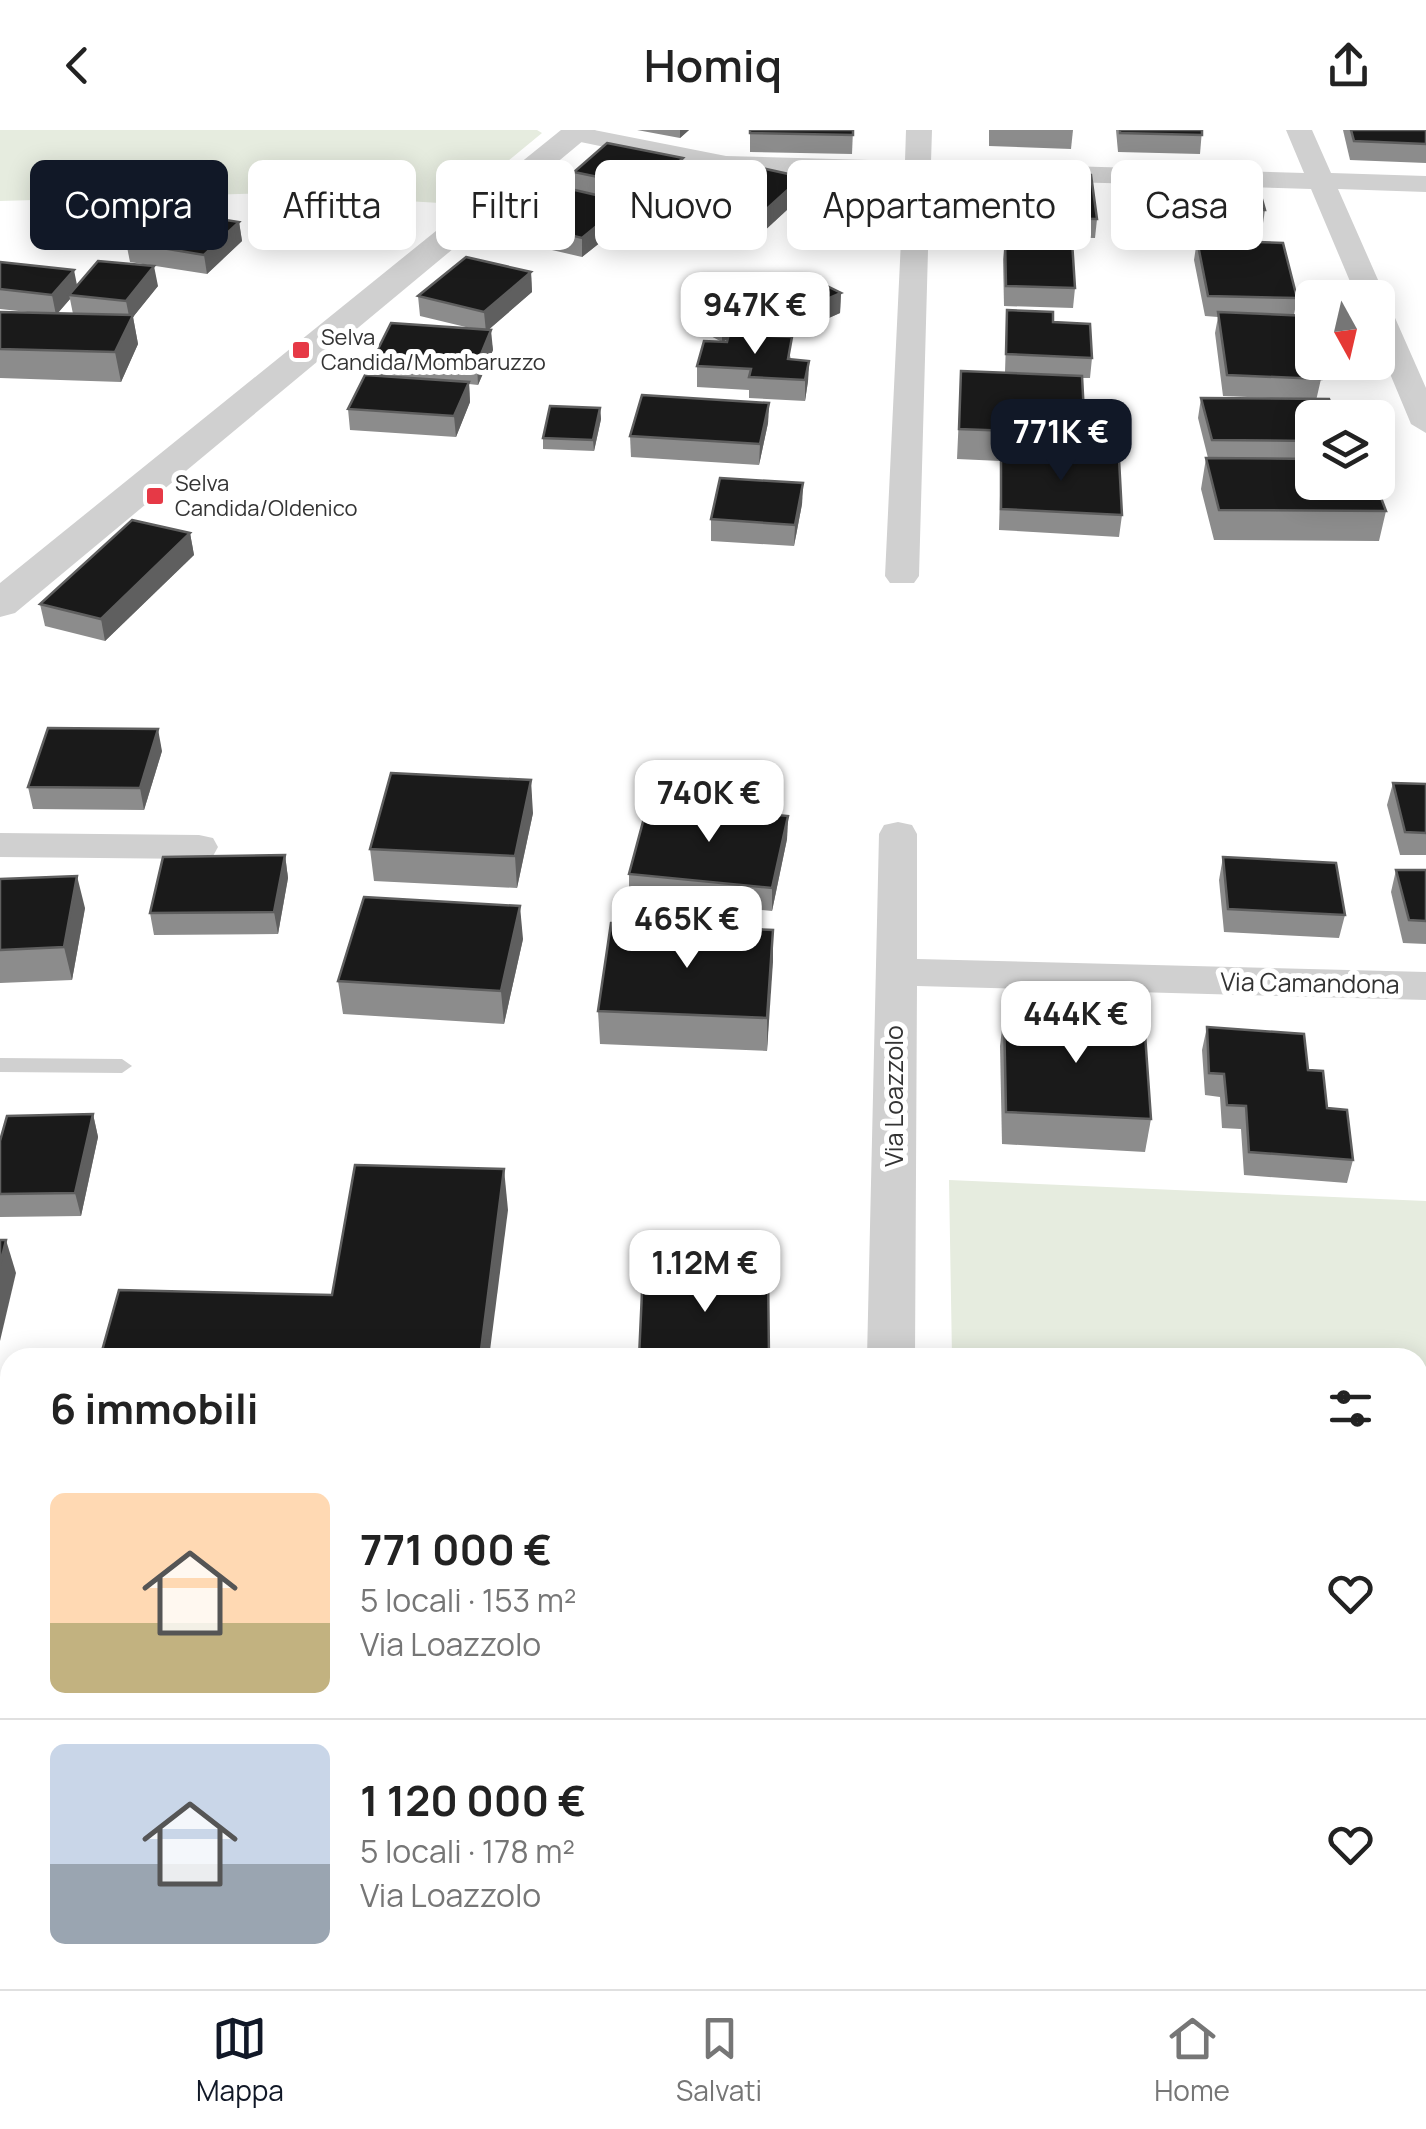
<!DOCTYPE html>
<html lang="it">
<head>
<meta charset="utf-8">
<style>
  :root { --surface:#fff; --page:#f6f6f6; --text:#222; --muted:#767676; --line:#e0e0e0; --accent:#111827 }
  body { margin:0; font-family:Manrope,sans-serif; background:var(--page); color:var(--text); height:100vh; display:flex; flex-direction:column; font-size:38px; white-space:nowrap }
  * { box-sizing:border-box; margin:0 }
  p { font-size:32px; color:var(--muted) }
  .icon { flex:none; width:55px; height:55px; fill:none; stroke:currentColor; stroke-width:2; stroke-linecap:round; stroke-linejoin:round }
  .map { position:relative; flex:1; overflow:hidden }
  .sheet { position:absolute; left:0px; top:1218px; width:1428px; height:642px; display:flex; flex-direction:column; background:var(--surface); border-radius:30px 30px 0 0; box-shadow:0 5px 25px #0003 }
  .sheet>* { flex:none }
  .guide { position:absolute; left:30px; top:30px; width:1368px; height:90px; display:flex; gap:20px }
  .needle { width:65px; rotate:172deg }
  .buttons { position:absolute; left:1295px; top:150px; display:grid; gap:20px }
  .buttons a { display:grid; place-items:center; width:100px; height:100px; border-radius:15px; background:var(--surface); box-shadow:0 5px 25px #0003; font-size:50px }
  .price { position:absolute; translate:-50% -85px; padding:0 22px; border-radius:20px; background:#fff; color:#222; font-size:32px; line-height:65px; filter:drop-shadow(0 2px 5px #0008) }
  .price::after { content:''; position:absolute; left:50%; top:60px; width:30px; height:22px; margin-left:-15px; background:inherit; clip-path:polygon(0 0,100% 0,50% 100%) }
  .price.selected { background:var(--accent); color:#fff }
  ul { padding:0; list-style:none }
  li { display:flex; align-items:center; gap:30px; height:250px; padding:0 50px }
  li+li { border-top:2px solid var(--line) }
  li span { display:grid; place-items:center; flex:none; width:280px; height:200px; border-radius:15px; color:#555 }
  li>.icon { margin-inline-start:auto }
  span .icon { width:120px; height:120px; fill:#fffc; stroke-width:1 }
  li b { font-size:42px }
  h2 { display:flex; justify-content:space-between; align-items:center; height:120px; padding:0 50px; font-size:42px }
  .chip { padding:0 35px; border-radius:15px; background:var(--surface); box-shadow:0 5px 25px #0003; font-size:35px; line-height:90px }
  .chip.selected { background:var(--accent); color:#fff }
  header { display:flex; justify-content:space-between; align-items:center; height:130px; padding:0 50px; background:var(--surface); font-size:45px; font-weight:600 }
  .menu { display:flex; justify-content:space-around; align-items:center; height:140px; border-top:2px solid var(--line); background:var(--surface); font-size:28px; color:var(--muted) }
  .menu a { display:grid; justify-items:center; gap:5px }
  .menu .selected { color:var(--accent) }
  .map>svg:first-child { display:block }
</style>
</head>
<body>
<header><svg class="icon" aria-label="back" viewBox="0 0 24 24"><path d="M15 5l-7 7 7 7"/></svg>Homiq<svg class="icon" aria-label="share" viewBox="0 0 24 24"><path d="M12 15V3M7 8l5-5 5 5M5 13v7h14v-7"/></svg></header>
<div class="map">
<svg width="1426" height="1859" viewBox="0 0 1426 1859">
  <rect width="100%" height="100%" fill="#fff"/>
  <!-- green -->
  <g fill="#e6ecdf">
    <path d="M0,0H537L542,3L456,74L276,63L0,71Z"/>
    <path d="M949,1050L1426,1071V1287H1418V1228L952,1227Z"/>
  </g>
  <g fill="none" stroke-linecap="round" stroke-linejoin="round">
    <!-- service -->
    <path fill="#d0d0d0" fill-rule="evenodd" d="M0,928L122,929L132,936L122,943L0,942Z"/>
    <!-- minor -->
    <g fill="#d0d0d0" fill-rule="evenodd">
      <path d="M565,0H594L726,26L905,31L906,0H932L931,32L1304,43L1286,0H1312L1331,43L1426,46V62L1338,59L1386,168L1383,173L1392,181L1426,258V303L1411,294L1378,215V168H1357L1311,59L930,48L919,446L914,453H890L885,446L904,47L726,42L566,9Z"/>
      <path d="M898,692L912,695L917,704V829L1426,842V870L917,856L915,1228H867L879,704L884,695Z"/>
      <path d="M0,703L199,705L213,708L218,717L213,726L199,729L0,727Z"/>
      <rect x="0" y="1317" width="10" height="40"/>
      <rect x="1418" y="1317" width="8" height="40"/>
      <rect x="850" y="1850" width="60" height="9"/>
    </g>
    <!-- tertiary -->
    <path fill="#d0d0d0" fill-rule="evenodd" d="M561,0H596L15,483L0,487V453Z"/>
  </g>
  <!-- wall -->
  <g fill="#8c8c8c" fill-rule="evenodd">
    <path d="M637,0H689L680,8Z"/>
    <path d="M750,0H853L852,24L750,22Z"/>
    <path d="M989,0H1073L1071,19L989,16Z"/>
    <path d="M1116,0H1202L1200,24L1118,22Z"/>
    <path d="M1343,0H1426V33L1350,30Z"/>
    <path d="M963,41L1018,87L1017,107L964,106L962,61Z"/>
    <path d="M574,42L684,47L651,77L615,70L626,92L582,127L505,109L504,89L574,60Z"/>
    <path d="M1040,44L1097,89L1095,108L1043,107L1039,63Z"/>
    <path d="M1140,46L1265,80L1262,100L1144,98L1137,66Z"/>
    <path d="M802,47V66L748,116L684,102V82Z"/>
    <path d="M239,92L242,111L207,144L130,132L126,112Z"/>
    <path d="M1005,109L1075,158L1073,178L1004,176L1003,129Z"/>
    <path d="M1197,110L1297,168L1294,185L1321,249L1312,288V352L1386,381L1379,411L1214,410L1201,359L1206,328H1208L1198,288L1201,268L1296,269L1223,266L1215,203L1218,187L1205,186L1194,130Z"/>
    <path d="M0,132L77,155L158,156L133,187L138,214L121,252L0,248V182L37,183L0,179ZM70,169L73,184L58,183Z"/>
    <path d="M531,142L532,162L489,199L493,220L478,255L469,254L470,272L456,307L350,300L348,279L376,246L374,227L470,198L420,186L418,166Z"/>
    <path d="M775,158L841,163L840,183L786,207L791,230L809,231L808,251L805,271L749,268V260L697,257V236L727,212L728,209L722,212L686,193V173ZM752,199L766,206L738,205Z"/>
    <path d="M1007,180L1053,192L1092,228L1090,248H1082L1085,304L1082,327L1122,385L1119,407L999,400L1001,331L957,329L961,241L1005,242Z"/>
    <path d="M769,273L768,293L759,335L631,327L630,306Z"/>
    <path d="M600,278L601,289L594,321L543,319V308Z"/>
    <path d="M803,353L802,374L794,416L711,411V389Z"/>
    <path d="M190,403L194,425L105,511L45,496L40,474Z"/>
    <path d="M162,621L144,680L33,679L28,657Z"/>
    <path d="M1393,653L1426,654V725H1400L1387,675Z"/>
    <path d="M533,683L517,758L374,751L370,719Z"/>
    <path d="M788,686L787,709L772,781L629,767V744Z"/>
    <path d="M285,725L288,748L278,804L154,805L150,783Z"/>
    <path d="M1223,727L1345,785L1339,808L1224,802L1219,750Z"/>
    <path d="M1396,740H1426V814L1403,813L1391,762Z"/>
    <path d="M0,749L85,778L72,850L0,853Z"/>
    <path d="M773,800L767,921L600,914L598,881Z"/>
    <path d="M523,809L504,894L343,884L338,851Z"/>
    <path d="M1004,883L1151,989L1145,1022L1002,1014L1000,916Z"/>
    <path d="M1207,897L1308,940L1353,1030L1347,1053L1244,1045L1241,999L1222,998L1220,967L1205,965L1202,920Z"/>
    <path d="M93,984L98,1007L81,1086L0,1087V1011Z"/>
    <path d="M10,1387V1541H0V1388Z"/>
    <path d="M1418,1394L1426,1395V1537L1418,1536Z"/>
    <path d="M1418,1576H1426V1753L1418,1752Z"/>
  </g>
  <!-- shaded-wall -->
  <g fill="#5f5f5f">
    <path d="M680,0H689L680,8Z"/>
    <path d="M683,28L684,47L651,77V58Z"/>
    <path d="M802,47V66L748,116V96Z"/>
    <path d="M626,72V92L582,127V108Z"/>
    <path d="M239,92L242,111L207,144L204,125Z"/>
    <path d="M154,136L158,156L133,187L138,214L121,252L115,222L130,191L126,171Z"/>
    <path d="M74,140L78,160L69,165L70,169L56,185L52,165Z"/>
    <path d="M531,142L532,162L486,202L484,182Z"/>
    <path d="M841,163L840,183L777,211V191Z"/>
    <path d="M752,178V199L722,212V191Z"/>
    <path d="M491,200L493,220L478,255L477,234Z"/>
    <path d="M809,231L808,251L805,271V250Z"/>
    <path d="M469,252L470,272L456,307L454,286Z"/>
    <path d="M769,273L768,293L759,335L760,314Z"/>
    <path d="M600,278L601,289L594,321L593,310Z"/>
    <path d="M803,353L802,374L794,416L795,395Z"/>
    <path d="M190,403L194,425L105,511L101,489Z"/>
    <path d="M158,599L162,621L144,680L140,658Z"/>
    <path d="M531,650L533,683L517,758L515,726Z"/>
    <path d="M788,686L787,709L772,781V758Z"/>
    <path d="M285,725L288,748L278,804L274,782Z"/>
    <path d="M77,746L85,778L72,850L64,817Z"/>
    <path d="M520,776L523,809L504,894L501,861Z"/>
    <path d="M773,800V832L767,921V888Z"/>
    <path d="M93,984L98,1007L81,1086L75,1063Z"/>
    <path d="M504,1039L508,1080L489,1228H480Z"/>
    <path d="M6,1110L16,1143L0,1211V1135Z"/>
    <path d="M0,1611L8,1630L0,1663Z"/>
  </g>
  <!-- building -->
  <g fill="#1a1a1a" stroke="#5f5f5f" stroke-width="2.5">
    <path d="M750,0H853V5L750,3Z"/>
    <path d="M1120,0H1202V5L1120,3Z"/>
    <path d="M1351,0H1426V14L1354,11Z"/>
    <path d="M607,13L683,28L651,58L574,42Z"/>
    <path d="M739,33L802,47L748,96L684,82Z"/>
    <path d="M963,41L1015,43L1018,87L965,86Z"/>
    <path d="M1040,44L1091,45L1097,89L1045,88Z"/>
    <path d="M1140,46L1256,48L1265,80L1146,78Z"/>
    <path d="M549,54L626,72L582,108L504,89Z"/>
    <path d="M162,80L239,92L204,125L126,112Z"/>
    <path d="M1005,109L1072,111L1075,158L1006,156Z"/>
    <path d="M1197,110L1283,113L1297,168L1208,166Z"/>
    <path d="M466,127L531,142L484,182L418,166Z"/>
    <path d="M98,131L154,136L126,171L69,165Z"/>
    <path d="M0,132L74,140L52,165L0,159Z"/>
    <path d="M749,145L775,158L804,145L841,163L777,191L752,178L722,191L686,173Z"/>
    <path d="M1007,180L1053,182V192L1090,194L1092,228L1006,224Z"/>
    <path d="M0,182L133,185L115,222L0,219Z"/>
    <path d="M1218,182L1309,186L1312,203V232H1318L1321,249L1227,245Z"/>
    <path d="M391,193L491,200L477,234L374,227Z"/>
    <path d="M729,204L792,207L788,229L809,231L805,250L749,247L751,239L697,236L704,211L727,212Z"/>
    <path d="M961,241L1082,246L1085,304L959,299Z"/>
    <path d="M365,245L469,252L454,286L348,279Z"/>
    <path d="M642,265L769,273L760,314L630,306Z"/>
    <path d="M1201,268L1329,269L1336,288H1312V311L1212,310Z"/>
    <path d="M550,276L600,278L593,310L543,308Z"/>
    <path d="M1001,323L1119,329L1122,385L1001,379Z"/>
    <path d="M1206,328L1312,329V352H1375L1386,381L1219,380Z"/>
    <path d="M720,348L803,353L795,395L711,389Z"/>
    <path d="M132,390L190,403L101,489L40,474Z"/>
    <path d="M48,598L158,599L140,658L28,657Z"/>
    <path d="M391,643L531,650L515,726L370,719Z"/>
    <path d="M1393,653L1426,654V703L1405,702Z"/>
    <path d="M648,673L788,686L772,758L629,744Z"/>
    <path d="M285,725L274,782L150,783L163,727Z"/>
    <path d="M1223,727L1336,733L1345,785L1228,779Z"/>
    <path d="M1396,740H1426V791L1409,790Z"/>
    <path d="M77,746L64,817L0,820V749Z"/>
    <path d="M364,767L520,776L501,861L338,851Z"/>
    <path d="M611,793L773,800L767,888L598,881Z"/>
    <path d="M1004,883L1144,890L1151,989L1006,982Z"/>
    <path d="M1207,897L1304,904L1308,940L1323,941L1327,978L1347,980L1353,1030L1249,1022L1246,976L1227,975L1224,944L1209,943Z"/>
    <path d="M93,984L75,1063L0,1064V1011L7,986Z"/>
    <path d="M355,1035L504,1039L480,1228H100L119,1160L332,1165Z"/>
    <path d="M0,1110H6L0,1135Z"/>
    <path d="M643,1140L768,1141L769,1228H639Z"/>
    <path d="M10,1387V1509H0V1388Z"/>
    <path d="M1418,1394L1426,1395V1505H1418Z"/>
    <rect x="1418" y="1576" width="8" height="146"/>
  </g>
  <!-- markers -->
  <g fill="#e63946" stroke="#fff" stroke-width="4">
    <rect x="291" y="210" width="20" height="20" rx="5"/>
    <rect x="145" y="356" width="20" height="20" rx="5"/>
  </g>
  <g text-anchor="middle" stroke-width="10" stroke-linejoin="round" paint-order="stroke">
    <!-- far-poi labels -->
    <g font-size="22" fill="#333" stroke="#fff" text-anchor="start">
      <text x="321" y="215">Selva<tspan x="321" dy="25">Candida/Mombaruzzo</tspan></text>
      <text x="175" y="361">Selva<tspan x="175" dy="25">Candida/Oldenico</tspan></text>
    </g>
    <!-- street labels -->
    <g font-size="25" fill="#333" stroke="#fff">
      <text transform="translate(1310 853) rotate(1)" y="9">Via Camandona</text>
      <text transform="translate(894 966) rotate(-90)" y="9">Via Loazzolo</text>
    </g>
  </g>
</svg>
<div class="buttons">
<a><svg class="needle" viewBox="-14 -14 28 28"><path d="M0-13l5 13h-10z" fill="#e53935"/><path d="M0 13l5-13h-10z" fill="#767676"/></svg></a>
<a><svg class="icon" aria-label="layers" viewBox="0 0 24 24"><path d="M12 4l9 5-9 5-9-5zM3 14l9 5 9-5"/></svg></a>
</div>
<b class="price" style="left:755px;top:227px">947K €</b>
<b class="price selected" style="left:1061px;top:354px">771K €</b>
<b class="price" style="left:709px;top:715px">740K €</b>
<b class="price" style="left:687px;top:841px">465K €</b>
<b class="price" style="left:1076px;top:936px">444K €</b>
<b class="price" style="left:705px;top:1185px">1.12M €</b>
<div class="guide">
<a class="chip selected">Compra</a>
<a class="chip">Affitta</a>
<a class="chip">Filtri</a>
<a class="chip">Nuovo</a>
<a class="chip">Appartamento</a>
<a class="chip">Casa</a>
</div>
<section class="sheet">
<h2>6 immobili<svg class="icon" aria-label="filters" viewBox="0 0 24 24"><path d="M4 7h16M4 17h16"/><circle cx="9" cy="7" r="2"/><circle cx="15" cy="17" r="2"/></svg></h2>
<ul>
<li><span style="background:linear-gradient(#ffd9b3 65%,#c2b280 0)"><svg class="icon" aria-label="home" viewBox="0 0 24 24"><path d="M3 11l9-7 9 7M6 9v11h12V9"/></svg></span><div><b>771 000 €</b><p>5 locali · 153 m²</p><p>Via Loazzolo</p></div><svg class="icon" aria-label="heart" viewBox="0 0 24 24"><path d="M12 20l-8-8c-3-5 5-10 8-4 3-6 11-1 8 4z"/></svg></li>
<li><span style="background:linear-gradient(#c9d6e8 60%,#9aa5b1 0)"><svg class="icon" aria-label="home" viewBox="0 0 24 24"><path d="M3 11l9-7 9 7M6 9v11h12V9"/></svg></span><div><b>1 120 000 €</b><p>5 locali · 178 m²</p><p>Via Loazzolo</p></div><svg class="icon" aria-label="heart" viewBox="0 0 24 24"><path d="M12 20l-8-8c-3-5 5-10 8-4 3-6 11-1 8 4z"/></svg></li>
</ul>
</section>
</div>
<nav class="menu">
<a class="selected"><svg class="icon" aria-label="map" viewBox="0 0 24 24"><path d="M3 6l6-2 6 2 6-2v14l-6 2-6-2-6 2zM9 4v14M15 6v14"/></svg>Mappa</a>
<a><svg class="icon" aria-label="saved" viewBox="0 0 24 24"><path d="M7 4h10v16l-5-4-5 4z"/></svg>Salvati</a>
<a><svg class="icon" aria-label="home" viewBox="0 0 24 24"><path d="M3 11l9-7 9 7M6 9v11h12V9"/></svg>Home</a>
</nav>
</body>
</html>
